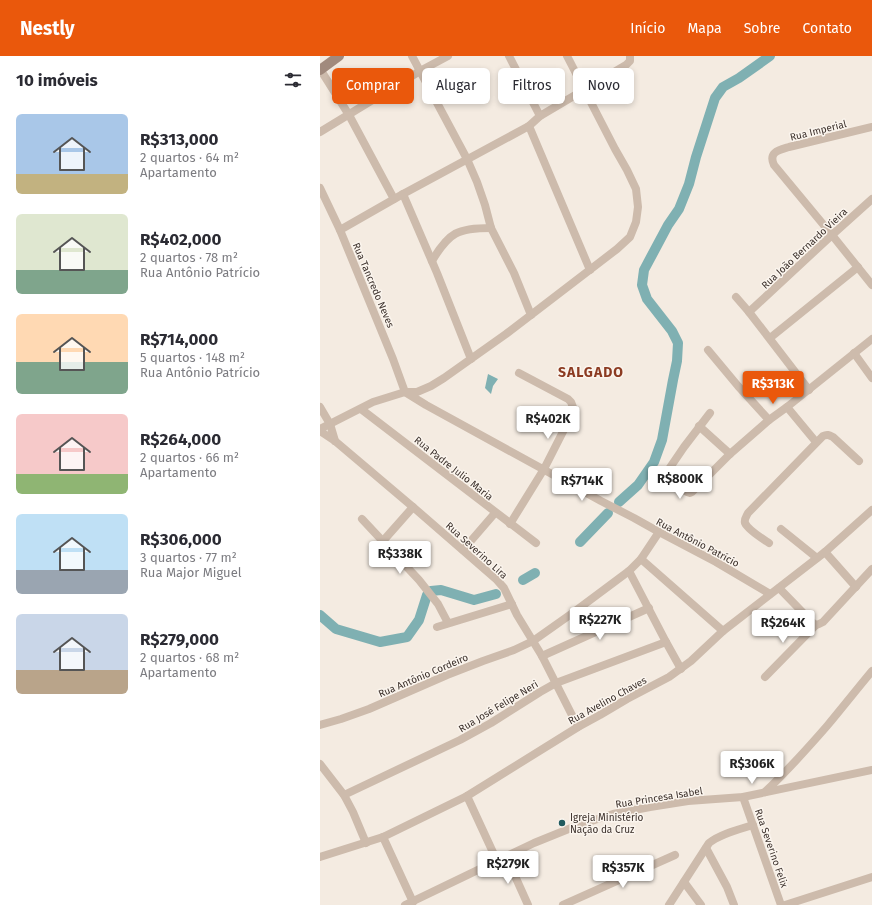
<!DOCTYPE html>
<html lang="pt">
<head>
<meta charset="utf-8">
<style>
  :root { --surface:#fff; --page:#f2f2f3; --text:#2b2b33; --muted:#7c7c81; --accent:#ea580c }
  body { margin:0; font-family:"Fira Sans",sans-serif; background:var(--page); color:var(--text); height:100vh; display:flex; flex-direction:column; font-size:15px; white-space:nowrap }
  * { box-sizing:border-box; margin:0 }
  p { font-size:13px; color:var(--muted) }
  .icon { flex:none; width:22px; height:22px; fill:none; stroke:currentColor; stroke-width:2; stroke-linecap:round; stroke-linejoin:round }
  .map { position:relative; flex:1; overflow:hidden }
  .sheet { display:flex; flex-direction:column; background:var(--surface); width:320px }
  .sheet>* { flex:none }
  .top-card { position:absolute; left:12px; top:12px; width:380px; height:36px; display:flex; gap:8px }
  .price { position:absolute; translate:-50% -34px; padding:0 9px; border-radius:4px; background:#fff; color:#222; font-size:13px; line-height:26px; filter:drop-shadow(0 1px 2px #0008) }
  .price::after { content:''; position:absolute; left:50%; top:24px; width:12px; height:9px; margin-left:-6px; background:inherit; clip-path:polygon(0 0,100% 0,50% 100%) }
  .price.current { background:var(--accent); color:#fff }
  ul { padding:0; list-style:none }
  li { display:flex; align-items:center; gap:12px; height:100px; padding:0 16px }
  li span { display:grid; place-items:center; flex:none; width:112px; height:80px; border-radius:6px; color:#555 }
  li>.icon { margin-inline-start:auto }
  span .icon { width:48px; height:48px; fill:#fffc; stroke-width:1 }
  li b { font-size:17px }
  h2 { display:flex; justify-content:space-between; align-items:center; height:48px; padding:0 16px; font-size:17px }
  .tag { padding:0 14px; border-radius:6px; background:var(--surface); box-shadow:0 2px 6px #0003; font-size:14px; line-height:36px }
  .tag.current { background:var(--accent); color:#fff }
  header { display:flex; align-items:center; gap:24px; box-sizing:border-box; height:56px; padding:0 20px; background:var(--accent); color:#fff }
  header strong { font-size:19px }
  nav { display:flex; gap:22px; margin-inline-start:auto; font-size:14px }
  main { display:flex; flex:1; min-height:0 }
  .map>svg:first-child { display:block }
</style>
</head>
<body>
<header>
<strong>Nestly</strong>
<nav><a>Início</a><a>Mapa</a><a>Sobre</a><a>Contato</a></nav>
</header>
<main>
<section class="sheet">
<h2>10 imóveis<svg class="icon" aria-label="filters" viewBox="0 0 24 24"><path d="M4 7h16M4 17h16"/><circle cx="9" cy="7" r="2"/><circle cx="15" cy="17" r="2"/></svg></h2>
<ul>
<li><span style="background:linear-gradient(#a9c7e8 75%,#c2b280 0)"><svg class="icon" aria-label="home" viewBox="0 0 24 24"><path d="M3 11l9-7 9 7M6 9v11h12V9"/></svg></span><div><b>R$313,000</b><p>2 quartos · 64 m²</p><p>Apartamento</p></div></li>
<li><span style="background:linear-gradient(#dfe7d0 70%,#7fa58c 0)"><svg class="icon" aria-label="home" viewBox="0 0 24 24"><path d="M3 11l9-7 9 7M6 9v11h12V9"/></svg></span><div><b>R$402,000</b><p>2 quartos · 78 m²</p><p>Rua Antônio Patrício</p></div></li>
<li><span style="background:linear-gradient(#ffd9b3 60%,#7fa58c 0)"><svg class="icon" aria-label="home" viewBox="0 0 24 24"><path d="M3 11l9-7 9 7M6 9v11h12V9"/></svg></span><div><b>R$714,000</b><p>5 quartos · 148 m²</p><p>Rua Antônio Patrício</p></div></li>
<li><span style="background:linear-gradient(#f6c9c9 75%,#8fb573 0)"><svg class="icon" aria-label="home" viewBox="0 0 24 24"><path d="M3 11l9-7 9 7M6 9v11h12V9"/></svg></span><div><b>R$264,000</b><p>2 quartos · 66 m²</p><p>Apartamento</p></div></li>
<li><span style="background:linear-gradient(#bfe0f5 70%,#9aa5b1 0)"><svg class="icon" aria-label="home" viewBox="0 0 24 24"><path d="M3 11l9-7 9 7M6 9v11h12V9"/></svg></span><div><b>R$306,000</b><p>3 quartos · 77 m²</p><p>Rua Major Miguel</p></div></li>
<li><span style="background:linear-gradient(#c9d6e8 70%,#b9a48a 0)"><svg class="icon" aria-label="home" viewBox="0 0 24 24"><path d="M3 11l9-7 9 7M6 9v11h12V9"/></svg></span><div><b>R$279,000</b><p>2 quartos · 68 m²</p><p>Apartamento</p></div></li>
</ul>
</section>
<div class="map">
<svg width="552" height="849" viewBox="0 0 552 849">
  <rect width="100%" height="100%" fill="#f4ebe1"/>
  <!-- water -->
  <path fill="#7fb0b2" d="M168,318L178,323L173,330L171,338L165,332Z"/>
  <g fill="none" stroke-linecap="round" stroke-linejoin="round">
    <!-- canal -->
    <g stroke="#7fb0b2" stroke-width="10">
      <path d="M299,446L318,429L334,406L342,384L353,324L357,305L358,287L352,275L327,243L322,229L324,214L348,169L359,153L369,128L376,101L395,42L403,31L419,22L450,0"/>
      <path d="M260,486L288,457"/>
      <path d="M203,524L215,517"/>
      <path d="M111,535L121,534L154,544L176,538"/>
      <path d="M0,559L16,573L60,586L87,581L99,564L107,539"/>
    </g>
    <!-- street -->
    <g stroke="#cdbbac" stroke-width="8">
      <path d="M92,0L147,103L157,126L165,149L171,172L194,217L211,259"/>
      <path d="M189,0L220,60"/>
      <path d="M0,13L29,59L74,143"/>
      <path d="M209,70L270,214"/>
      <path d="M552,71L469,91C459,94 448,96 454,109L512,179L552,229"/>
      <path d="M0,76L100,15L128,0"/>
      <path d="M0,132L20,174L73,303L85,336L106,349L281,445L314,462L339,476L396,506L450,538"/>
      <path d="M83,138L117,217L151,303"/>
      <path d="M20,174L83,138L209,70L220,60L306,9L310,5V0"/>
      <path d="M112,205C129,176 138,172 171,172"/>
      <path d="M416,241L429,256L489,334"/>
      <path d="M429,256L512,179L552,143"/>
      <path d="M450,282L538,211"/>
      <path d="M388,294L418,330L449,364"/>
      <path d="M534,297L552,322"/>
      <path d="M0,351L10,368L15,385"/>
      <path d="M467,351L496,386"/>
      <path d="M41,353L216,487"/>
      <path d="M390,357L364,391L349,413L347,419L350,425L367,436L370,437L372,436L410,398L449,364L467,351L552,283"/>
      <path d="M379,370L410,398"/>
      <path d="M0,373L53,346L85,336H97L111,330L124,322L186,278L297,193L310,181L316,166L318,151L316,133L307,114L295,93L247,0"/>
      <path d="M0,375L15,385L93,451L177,524L184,532L197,559L222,600L258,671"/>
      <path d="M42,463L99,524L118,548L128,567"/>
      <path d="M190,468L224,413L254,354L251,346L248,343L199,317"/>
      <path d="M461,473L497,502"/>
      <path d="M63,485L93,451"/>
      <path d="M449,487C443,483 428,474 425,467C424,463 426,461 428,457L503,380C507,378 509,379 513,381L539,405"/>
      <path d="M143,494L175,457"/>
      <path d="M505,496L536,531"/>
      <path d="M321,503L403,575"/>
      <path d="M309,515L346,586L361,613"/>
      <path d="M459,532L493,567L496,569"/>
      <path d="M117,571L192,548"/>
      <path d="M222,600L329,552"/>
      <path d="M445,621L496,569L499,568L503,566L552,513"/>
      <path d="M0,669L21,663L49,653L127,619L163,605L194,594L213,585L254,556L309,515L321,503L339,476"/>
      <path d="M0,708L24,739L33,756L46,787"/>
      <path d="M445,736C467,715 487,693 507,670C522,652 537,633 552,615"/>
      <path d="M24,739L140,684L171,667L220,636L236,627L346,586"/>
      <path d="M147,740L177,805"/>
      <path d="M423,741L461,849"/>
      <path d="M63,781L93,846"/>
      <path d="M386,792L407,831L414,849"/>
      <path d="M186,800L208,849"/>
      <path d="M0,801L63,781L147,740L258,671L280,659L307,643L349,621L371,605L403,575L505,496L552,454"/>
      <path d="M364,826L381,849"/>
      <path d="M85,849L214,787L256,770L293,758L330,751L368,745L423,741L552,714"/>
      <path d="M243,849L355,799"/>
      <path d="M349,849L389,787C400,778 420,773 433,769"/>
      <path d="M465,849L552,821"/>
    </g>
    <!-- secondary -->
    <path stroke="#a18a7d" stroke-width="10" d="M0,14L19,0"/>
  </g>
  <!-- markers -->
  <circle fill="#1f5a5e" stroke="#fbf5ee" stroke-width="1.5" cx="242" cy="767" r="4"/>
  <g text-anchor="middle" stroke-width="3" stroke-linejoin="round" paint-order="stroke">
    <!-- street labels -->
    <g font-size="10" fill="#3b302b" stroke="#fbf5ee">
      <text transform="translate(498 74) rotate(-14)" y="4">Rua Imperial</text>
      <text transform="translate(484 192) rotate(-43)" y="4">Rua João Bernardo Vieira</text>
      <text transform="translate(54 229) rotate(67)" y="4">Rua Tancredo Neves</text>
      <text transform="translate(134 412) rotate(38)" y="4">Rua Padre Julio Maria</text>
      <text transform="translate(378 486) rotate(28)" y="4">Rua Antônio Patrício</text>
      <text transform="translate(157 494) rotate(42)" y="4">Rua Severino Lira</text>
      <text transform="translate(103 619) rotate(-23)" y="4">Rua Antônio Cordeiro</text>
      <text transform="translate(287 644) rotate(-29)" y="4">Rua Avelino Chaves</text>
      <text transform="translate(178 650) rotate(-31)" y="4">Rua José Felipe Neri</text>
      <text transform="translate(339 741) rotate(-9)" y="4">Rua Princesa Isabel</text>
      <text transform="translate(452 792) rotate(71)" y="4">Rua Severino Felix</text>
    </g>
    <!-- poi labels -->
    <g font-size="10" fill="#3b302b" stroke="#fbf5ee" text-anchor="start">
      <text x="250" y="765">Igreja Ministério<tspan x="250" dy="12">Nação da Cruz</tspan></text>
    </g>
    <!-- district labels -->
    <g font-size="14" font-weight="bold" letter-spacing="1" fill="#8c3b22" stroke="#fbf5ee">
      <text x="271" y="321">SALGADO</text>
    </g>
  </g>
</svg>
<b class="price current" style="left:453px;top:349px">R$313K</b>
<b class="price" style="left:228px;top:384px">R$402K</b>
<b class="price" style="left:360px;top:444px">R$800K</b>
<b class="price" style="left:262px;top:446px">R$714K</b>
<b class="price" style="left:80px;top:519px">R$338K</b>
<b class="price" style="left:280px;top:585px">R$227K</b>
<b class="price" style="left:463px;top:588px">R$264K</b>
<b class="price" style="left:432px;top:729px">R$306K</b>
<b class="price" style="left:188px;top:829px">R$279K</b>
<b class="price" style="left:303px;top:833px">R$357K</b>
<div class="top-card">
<a class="tag current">Comprar</a>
<a class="tag">Alugar</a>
<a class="tag">Filtros</a>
<a class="tag">Novo</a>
</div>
</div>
</main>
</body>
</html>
